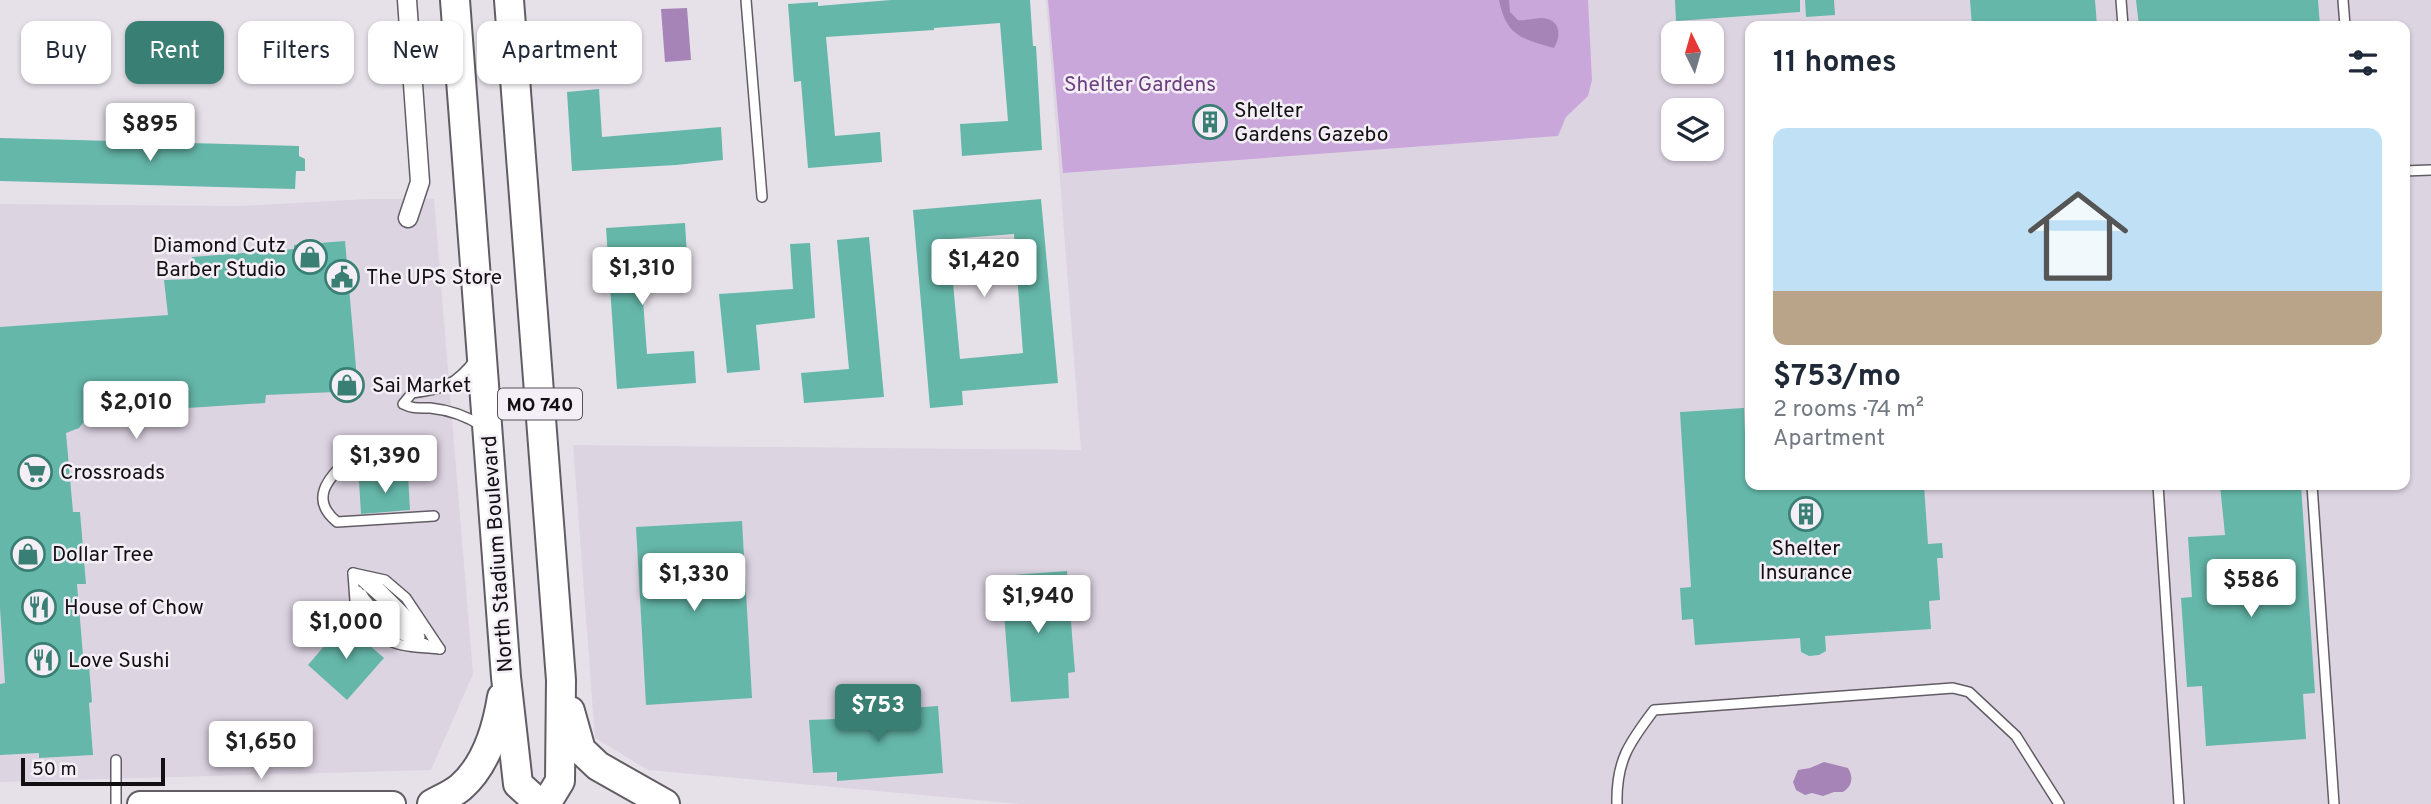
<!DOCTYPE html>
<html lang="en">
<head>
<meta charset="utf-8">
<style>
  :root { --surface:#fff; --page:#f2f2f3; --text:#1f2937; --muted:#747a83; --accent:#3a7f73 }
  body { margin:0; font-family:Overpass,sans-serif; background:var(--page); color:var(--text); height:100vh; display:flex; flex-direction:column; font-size:26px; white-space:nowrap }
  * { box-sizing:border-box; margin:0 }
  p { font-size:23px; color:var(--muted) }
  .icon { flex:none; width:38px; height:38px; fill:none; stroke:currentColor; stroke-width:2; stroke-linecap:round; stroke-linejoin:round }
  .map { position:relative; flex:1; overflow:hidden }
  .details { position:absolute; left:1745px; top:21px; width:665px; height:469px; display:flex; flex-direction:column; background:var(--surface); border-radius:14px; box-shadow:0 2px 5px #0004 }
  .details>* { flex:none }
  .top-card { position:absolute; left:21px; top:21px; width:665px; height:63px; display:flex; gap:14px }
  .needle { width:46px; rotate:355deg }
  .tools { position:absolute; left:1661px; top:21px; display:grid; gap:14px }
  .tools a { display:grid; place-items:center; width:63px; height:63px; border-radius:14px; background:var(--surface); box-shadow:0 2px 5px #0004; font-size:35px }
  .scale { position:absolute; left:21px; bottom:18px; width:144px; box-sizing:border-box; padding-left:7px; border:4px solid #121013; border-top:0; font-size:19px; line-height:24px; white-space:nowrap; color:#121013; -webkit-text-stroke:5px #f4eef6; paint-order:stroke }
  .price { position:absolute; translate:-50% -60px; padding:0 16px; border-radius:7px; background:#fff; color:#222; font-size:23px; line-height:46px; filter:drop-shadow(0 2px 4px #0008) }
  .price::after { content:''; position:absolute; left:50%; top:42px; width:21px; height:16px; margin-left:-10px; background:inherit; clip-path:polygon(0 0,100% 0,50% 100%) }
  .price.on { background:var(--accent); color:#fff }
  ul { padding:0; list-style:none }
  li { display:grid; align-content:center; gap:14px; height:371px; padding:0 28px }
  li span { display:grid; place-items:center; height:217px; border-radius:14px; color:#555 }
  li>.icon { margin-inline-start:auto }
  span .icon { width:126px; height:126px; fill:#fffc; stroke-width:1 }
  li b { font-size:30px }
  h2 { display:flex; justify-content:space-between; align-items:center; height:84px; padding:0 28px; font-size:30px }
  .chip { padding:0 24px; border-radius:14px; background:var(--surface); box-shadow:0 2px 5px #0004; font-size:24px; line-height:63px }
  .chip.on { background:var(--accent); color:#fff }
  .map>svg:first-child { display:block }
</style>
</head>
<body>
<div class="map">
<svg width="2431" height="804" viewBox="0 0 2431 804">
  <rect width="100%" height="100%" fill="#e6e1e9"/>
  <!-- built -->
  <g fill="#ddd4e2" fill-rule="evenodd">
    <path d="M1046,0H2431V804H1021L648,770L595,738L573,445L1081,450ZM1750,26H2404V485H1750ZM1673,33H1712V72H1673ZM1673,110H1712V149H1673Z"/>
    <path d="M367,199H434L473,674L431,770L0,782V204L240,206Z"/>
  </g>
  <!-- green -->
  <path fill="#caa7da" d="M1048,0H1588L1592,80L1588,96L1566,117L1558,136L1063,173Z"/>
  <!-- water -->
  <g fill="#a784b7">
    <path d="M1499,0H1509L1510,12L1518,20C1526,21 1534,18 1542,18C1560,19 1562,35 1554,48C1521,39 1506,35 1499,0Z"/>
    <path d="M687,8L691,60L665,62L661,9Z"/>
    <path d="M1824,762L1848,768C1854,778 1852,786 1843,792H1834L1823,796L1812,793L1805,795L1796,790L1793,782L1798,770L1810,768Z"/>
  </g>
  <!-- building -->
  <g fill="#65b7a9" fill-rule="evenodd">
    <path d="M891,0H1030L1033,46H1036L1042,150L962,156L960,124L1008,121L1000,23L934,28V30L826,37L835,136L880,132L882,162L808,168L801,81L794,82L788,4L818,2V6Z"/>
    <path d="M1675,0H1800V12L1676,21Z"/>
    <path d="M1805,0H1834L1835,15L1806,17Z"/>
    <path d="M1970,0H2095L2097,26H1972Z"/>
    <path d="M2136,0H2318L2320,26H2139Z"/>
    <path d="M599,89L602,137L721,127L723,160L676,165L572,171L567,92Z"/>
    <circle cx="1210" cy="122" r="12"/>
    <path d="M0,138L299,146V156L305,159V171H296L295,189L0,181Z"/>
    <path d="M1041,199L1058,383L962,391L963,405L930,408L913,210ZM1014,234L1023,353L960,359L949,239Z"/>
    <path d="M685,223L687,255L641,258V273L647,354L694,351L696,383L617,389L606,228Z"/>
    <path d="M869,237L884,397L804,403L801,373L849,369L837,240Z"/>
    <path d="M345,241L358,391L266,395L265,403L173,409L172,398L89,406L88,417L79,428L66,433L73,512H80L86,584H77L84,667L89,666L92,702L89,703L93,755L39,758V753L0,755V684L5,683L0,608V327L168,315L164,280L194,279L192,257L294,249V245Z"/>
    <path d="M810,243L815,318L756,325L760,370L727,373L719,294L793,289L790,244Z"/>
    <path d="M1744,408L1745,434L1750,433V485H1924L1928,544L1942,543L1943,558H1937L1940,600L1929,601L1931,629L1825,636L1826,651L1819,655L1809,656L1801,652L1800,638L1695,645L1693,619L1682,620L1680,588L1691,587L1680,412Z"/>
    <path d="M408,475L410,510L361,514L359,481L372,480V478Z"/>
    <path d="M2220,485H2301L2315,693L2303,694L2306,739L2206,746L2202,686L2187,687L2181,598L2192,597L2188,537L2225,535Z"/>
    <path d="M742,521L752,698L646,705L636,527Z"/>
    <path d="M1067,571L1075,672L1068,673L1069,698L1011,702L1001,576Z"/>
    <path d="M344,623L384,658L347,700L308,665Z"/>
    <path d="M938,706L943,773L837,781V772L813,773L809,720L836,719L835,713Z"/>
  </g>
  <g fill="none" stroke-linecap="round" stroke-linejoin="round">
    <!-- lane casing -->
    <g stroke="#625d64" stroke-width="12">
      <g id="lane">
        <path d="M746,0L762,197"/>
        <path d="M2121,0L2123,26"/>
        <path d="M2343,0L2345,26"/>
        <path d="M2404,171L2431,170"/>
        <path d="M476,359C455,386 445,388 412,393L403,404C413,409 419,408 430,408C450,410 465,415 482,426"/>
        <path d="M429,454L347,460C328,479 309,499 337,522L434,516"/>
        <path d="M2158,485L2179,804"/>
        <path d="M2312,485L2334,804"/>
        <path d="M353,573L356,615C388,646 396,646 440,649"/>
        <path d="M353,573L385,580L406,598L440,649"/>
        <path d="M362,577L379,587L422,630"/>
        <path d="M359,579L414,628"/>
        <path d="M358,591L364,610L388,630L428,645"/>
        <path d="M362,594C371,612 403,627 420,637"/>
        <path d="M116,804V760"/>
        <path d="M1617,804C1616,761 1629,743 1654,710L1953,688L1969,692L2016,736L2059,804"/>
      </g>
    </g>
    <!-- street casing -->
    <g stroke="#625d64" stroke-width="21">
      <path id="street" d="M407,0L420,182L408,218"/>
    </g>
    <!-- secondary casing -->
    <g stroke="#625d64" stroke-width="28">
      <path id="secondary" d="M140,804H393"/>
    </g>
    <!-- primary casing -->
    <g stroke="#625d64" stroke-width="32">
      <g id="primary">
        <path d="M455,0L506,677L518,784L540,804"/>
        <path d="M509,0L561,680L560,781L546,804"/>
        <path d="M570,711L581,750L598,766L665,804"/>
        <path d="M432,804C441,799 453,794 461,787C486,765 497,728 502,697"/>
      </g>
    </g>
    <!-- lane -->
    <use href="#lane" stroke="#fff" stroke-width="9"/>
    <!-- street -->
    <use href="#street" stroke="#fff" stroke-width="18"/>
    <!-- secondary -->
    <use href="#secondary" stroke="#fff" stroke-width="24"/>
    <!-- primary -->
    <use href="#primary" stroke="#fff" stroke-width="28"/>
  </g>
  <!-- icons -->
  <defs>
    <g id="building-ring" transform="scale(1.75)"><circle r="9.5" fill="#f4eef6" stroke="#3a7f73" stroke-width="1.5"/><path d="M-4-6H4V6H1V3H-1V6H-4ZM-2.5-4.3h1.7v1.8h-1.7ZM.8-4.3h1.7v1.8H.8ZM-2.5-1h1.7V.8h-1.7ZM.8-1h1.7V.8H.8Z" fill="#3a7f73"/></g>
    <g id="shop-ring" transform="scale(1.75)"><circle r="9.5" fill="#f4eef6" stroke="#3a7f73" stroke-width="1.5"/><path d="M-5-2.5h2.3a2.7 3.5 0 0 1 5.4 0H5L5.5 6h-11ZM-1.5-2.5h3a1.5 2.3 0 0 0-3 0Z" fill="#3a7f73"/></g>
    <g id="civic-ring" transform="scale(1.75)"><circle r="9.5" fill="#f4eef6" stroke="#3a7f73" stroke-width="1.5"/><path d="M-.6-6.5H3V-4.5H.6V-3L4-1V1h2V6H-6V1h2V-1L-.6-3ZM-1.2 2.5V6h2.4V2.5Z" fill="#3a7f73"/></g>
    <g id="supermarket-ring" transform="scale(1.75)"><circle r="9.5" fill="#f4eef6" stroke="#3a7f73" stroke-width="1.5"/><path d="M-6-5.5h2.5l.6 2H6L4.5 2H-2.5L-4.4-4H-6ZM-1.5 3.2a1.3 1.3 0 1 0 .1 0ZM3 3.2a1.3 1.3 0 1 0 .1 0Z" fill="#3a7f73"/></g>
    <g id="restaurant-ring" transform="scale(1.75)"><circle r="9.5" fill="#f4eef6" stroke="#3a7f73" stroke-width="1.5"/><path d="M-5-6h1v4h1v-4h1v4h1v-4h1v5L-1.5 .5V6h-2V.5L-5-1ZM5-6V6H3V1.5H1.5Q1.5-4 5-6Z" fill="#3a7f73"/></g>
  </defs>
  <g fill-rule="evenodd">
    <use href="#building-ring" x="1210" y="122"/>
    <use href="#shop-ring" x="310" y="257"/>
    <use href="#civic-ring" x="342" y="277"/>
    <use href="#shop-ring" x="347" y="385"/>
    <use href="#supermarket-ring" x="35" y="472"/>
    <use href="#building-ring" x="1806" y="514"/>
    <use href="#shop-ring" x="28" y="554"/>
    <use href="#restaurant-ring" x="39" y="607"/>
    <use href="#restaurant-ring" x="43" y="660"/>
  </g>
  <g text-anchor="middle" stroke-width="5" stroke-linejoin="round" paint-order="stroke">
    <!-- shield labels -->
    <rect fill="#f4eef6" stroke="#565357" stroke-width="2" x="498" y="388.5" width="84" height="31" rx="5"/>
    <g font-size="19" font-weight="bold" fill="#121013">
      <text x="540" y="411">MO 740</text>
    </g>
    <!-- park labels -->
    <g font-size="21" fill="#6b3e7f" stroke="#f4eef6">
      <text x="1140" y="91">Shelter Gardens</text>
    </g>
    <!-- poi labels -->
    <g font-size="21" fill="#121013" stroke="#f4eef6" text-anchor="start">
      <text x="1234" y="117">Shelter<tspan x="1234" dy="24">Gardens Gazebo</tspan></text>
      <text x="286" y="252" text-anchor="end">Diamond Cutz<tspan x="286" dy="24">Barber Studio</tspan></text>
      <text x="366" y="284">The UPS Store</text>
      <text x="372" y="392">Sai Market</text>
      <text x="60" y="479">Crossroads</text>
      <text x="1806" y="555" text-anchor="middle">Shelter<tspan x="1806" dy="24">Insurance</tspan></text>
      <text x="52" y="561">Dollar Tree</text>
      <text x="64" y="614">House of Chow</text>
      <text x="68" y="667">Love Sushi</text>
    </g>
    <!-- street labels -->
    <g font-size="21" fill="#121013" stroke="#f4eef6">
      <text transform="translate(497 554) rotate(-94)" y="7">North Stadium Boulevard</text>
    </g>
  </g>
</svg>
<div class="tools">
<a><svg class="needle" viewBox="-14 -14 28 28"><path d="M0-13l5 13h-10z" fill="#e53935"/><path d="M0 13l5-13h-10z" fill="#747a83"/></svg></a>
<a><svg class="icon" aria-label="layers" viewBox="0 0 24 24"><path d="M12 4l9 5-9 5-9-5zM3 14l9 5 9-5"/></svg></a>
</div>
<div class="scale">50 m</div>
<b class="price" style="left:150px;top:163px">$895</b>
<b class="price" style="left:984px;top:299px">$1,420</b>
<b class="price" style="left:642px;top:307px">$1,310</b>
<b class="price" style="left:136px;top:441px">$2,010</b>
<b class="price" style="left:385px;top:495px">$1,390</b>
<b class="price" style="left:694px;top:613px">$1,330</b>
<b class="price" style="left:2251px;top:619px">$586</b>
<b class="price" style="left:1038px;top:635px">$1,940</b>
<b class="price" style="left:346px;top:661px">$1,000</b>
<b class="price on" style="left:878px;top:744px">$753</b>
<b class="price" style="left:261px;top:781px">$1,650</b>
<div class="top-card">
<a class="chip">Buy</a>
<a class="chip on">Rent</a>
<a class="chip">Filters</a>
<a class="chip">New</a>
<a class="chip">Apartment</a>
</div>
<section class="details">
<h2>11 homes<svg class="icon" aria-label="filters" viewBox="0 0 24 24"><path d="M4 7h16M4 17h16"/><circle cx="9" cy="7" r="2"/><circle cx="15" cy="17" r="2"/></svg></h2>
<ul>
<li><span style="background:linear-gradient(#bfe0f5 75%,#b9a48a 0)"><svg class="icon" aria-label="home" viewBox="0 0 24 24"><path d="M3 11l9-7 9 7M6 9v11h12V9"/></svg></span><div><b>$753/mo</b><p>2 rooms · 74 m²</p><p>Apartment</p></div></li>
</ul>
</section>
</div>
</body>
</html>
